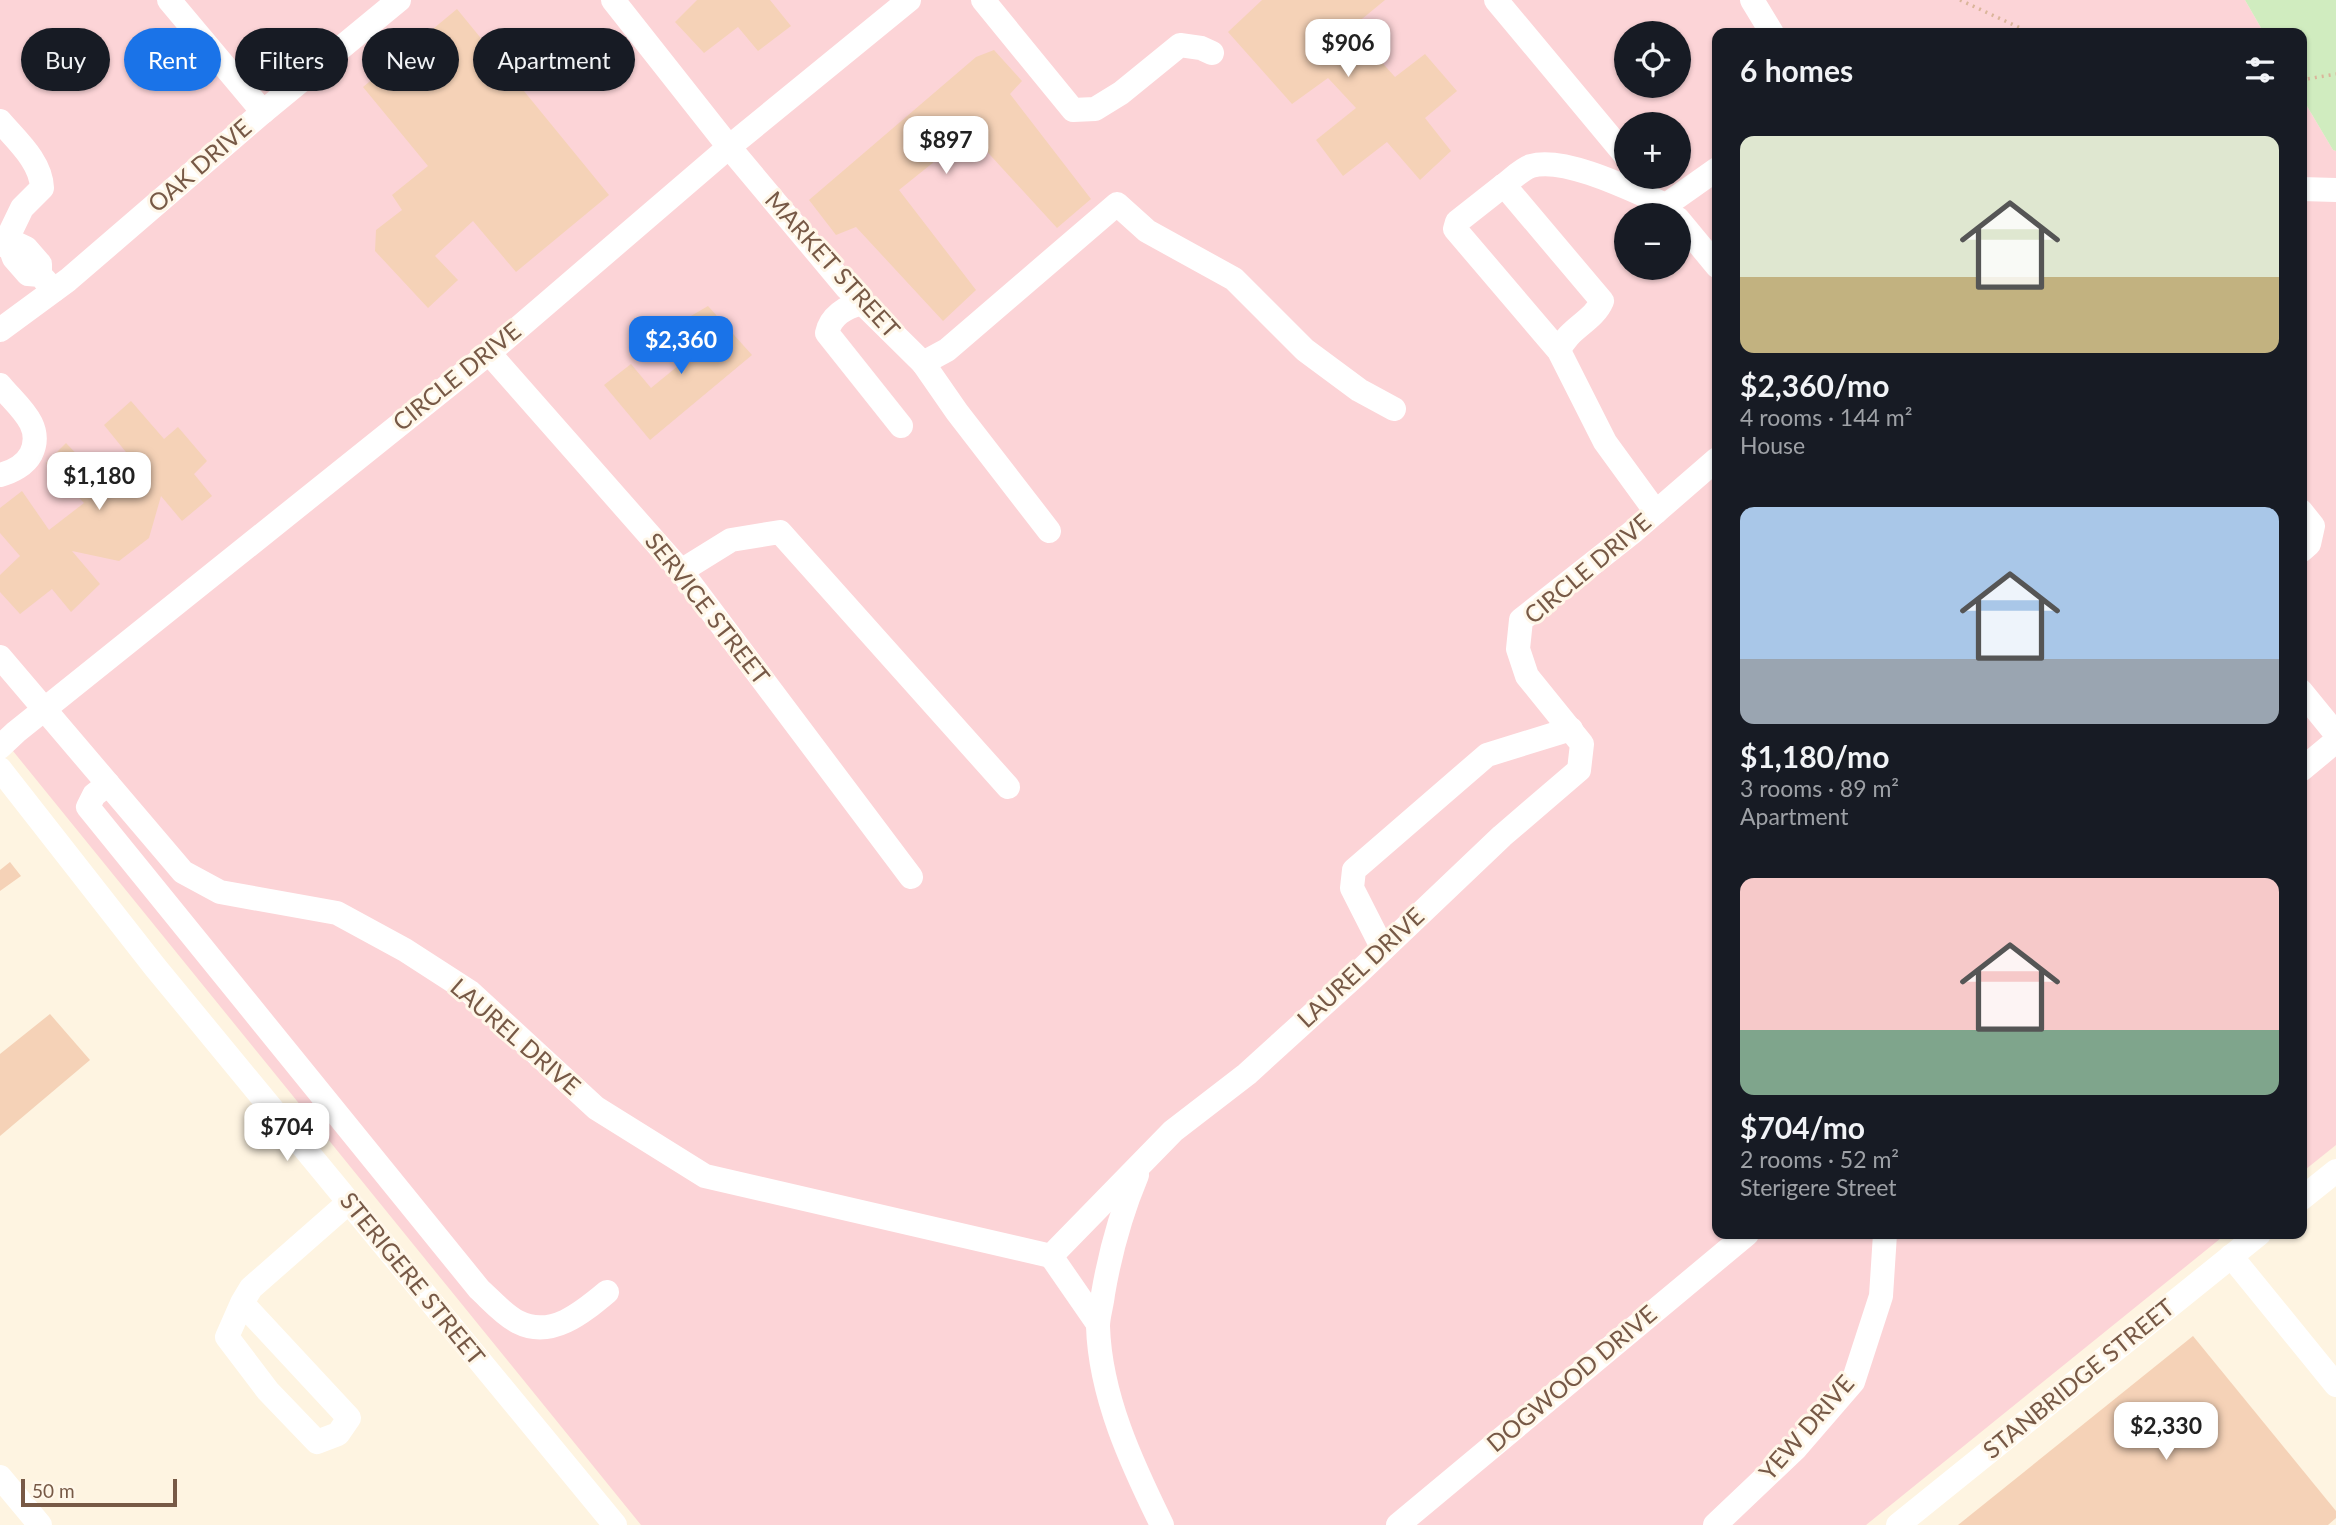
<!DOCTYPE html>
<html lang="en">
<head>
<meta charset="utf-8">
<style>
  :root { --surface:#171b24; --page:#242831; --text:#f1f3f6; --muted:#9ea1a6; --accent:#1a73e8 }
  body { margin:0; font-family:Lato,sans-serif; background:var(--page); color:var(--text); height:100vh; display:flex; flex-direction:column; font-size:26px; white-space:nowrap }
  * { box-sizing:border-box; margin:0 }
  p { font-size:23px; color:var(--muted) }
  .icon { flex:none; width:38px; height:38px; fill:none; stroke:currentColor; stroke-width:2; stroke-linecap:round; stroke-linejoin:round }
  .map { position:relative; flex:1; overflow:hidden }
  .details { position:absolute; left:1712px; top:28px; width:595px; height:1211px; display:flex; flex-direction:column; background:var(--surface); border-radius:14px; box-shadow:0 2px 5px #0004 }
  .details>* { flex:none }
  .hud { position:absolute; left:21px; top:28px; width:665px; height:63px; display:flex; gap:14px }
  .fabs { position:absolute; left:1614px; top:21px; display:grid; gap:14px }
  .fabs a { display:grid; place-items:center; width:77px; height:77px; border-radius:50%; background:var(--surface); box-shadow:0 2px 5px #0004; font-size:35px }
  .scale { position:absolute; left:21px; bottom:18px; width:156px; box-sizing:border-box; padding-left:7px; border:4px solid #775946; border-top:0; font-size:19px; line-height:24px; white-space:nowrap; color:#775946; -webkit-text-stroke:5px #fff7e9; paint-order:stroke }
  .price { position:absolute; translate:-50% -60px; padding:0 16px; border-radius:14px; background:#fff; color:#222; font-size:23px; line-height:46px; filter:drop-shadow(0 2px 4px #0008) }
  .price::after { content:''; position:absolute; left:50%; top:42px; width:21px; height:16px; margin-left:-10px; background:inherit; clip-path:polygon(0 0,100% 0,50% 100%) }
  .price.on { background:var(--accent); color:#fff }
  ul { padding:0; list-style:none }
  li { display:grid; align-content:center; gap:14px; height:371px; padding:0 28px }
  li span { display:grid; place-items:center; height:217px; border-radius:14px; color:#555 }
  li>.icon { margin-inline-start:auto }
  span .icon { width:126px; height:126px; fill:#fffc; stroke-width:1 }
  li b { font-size:30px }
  h2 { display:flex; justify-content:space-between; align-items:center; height:84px; padding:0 28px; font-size:30px }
  .tag { padding:0 24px; border-radius:32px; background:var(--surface); box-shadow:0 2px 5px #0004; font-size:24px; line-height:63px }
  .tag.on { background:var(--accent); color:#fff }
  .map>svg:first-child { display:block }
</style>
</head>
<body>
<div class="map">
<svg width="2336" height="1525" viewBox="0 0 2336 1525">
  <rect width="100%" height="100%" fill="#fef4e1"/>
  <!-- medical -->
  <g fill="#fcd4d7" fill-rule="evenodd">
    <path d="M0,0H2245L2264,33H1717V1234H2226L1866,1525H641L0,735ZM1626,33H1678V86H1626ZM1626,124H1678V177H1626ZM1626,215H1678V268H1626Z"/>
    <path d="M2301,96L2333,150L2336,151V1145L2301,1173Z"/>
  </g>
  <!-- green -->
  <path fill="#d0ecbf" d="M2245,0H2336V151L2333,150L2301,96V33H2264Z"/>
  <!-- building -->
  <g fill="#f5d2b7">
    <path d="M697,0H770L791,26L758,51L738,27L704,53L675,22Z"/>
    <path d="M1262,0H1385L1351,28L1395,77L1425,54L1457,91L1425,118L1451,151L1420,180L1387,142L1343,176L1316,140L1356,108L1328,78L1292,104L1228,32Z"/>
    <path d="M457,9L609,195L516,272L473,221L435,256L458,280L428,308L375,251L376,230L402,210L392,195L428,166L363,87Z"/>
    <path d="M994,50L1022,81L1010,94L1091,199L1057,228L970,133L899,190L976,290L943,321L856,227L836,235L809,200L976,57Z"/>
    <path d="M708,306L752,355L650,440L604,385L631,364L651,388L701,347L679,323Z"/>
    <path d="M131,401L164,439L178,427L207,461L194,474L212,496L182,521L161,496L149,538L119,561L72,551L100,584L71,612L52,589L20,614L0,592V575L20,556L0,533V508L22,491L49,530L84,503L46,463L66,443L106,485L134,462L104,425Z"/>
    <path d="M10,862L21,876L0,891V870Z"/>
    <path d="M50,1014L90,1060L0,1136V1054Z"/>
    <path d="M2193,1336L2336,1511V1518L2328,1525H1958Z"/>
  </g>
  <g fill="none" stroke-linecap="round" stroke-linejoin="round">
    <!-- path -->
    <g stroke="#dab59a" stroke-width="3.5" stroke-dasharray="2 5" stroke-linecap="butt">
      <path d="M1960,0L2031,33"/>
      <path d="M2301,80L2336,74"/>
    </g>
    <!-- minor -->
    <g stroke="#fff" stroke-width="24">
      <path d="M169,0L263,112"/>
      <path d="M613,0L729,147L847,288L923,363L957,412L1049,531"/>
      <path d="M983,0L1073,110L1095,109L1121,93L1180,45L1201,48L1212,53"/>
      <path d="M1496,0L1626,156"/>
      <path d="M1752,0L1772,33"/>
      <path d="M0,121C16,140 41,161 42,188L22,208L7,239L0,245"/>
      <path d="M1504,185C1512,179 1522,169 1531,166C1565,156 1634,191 1666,205L1717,169"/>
      <path d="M2301,189L2336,190"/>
      <path d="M1678,219L1717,266"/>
      <path d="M40,275V264L26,248L7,239L14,258L28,274L40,275L54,290"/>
      <path d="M861,304C846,306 830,317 827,333L901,426"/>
      <path d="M0,330L68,280L263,112L399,0"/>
      <path d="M1559,351L1455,229L1457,222L1504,185L1602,301C1593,322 1568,328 1559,351L1605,442L1656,512"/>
      <path d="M489,353L681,571L911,877"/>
      <path d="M923,363L947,350L1117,204L1147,231L1234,279L1305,350L1359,390L1394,409"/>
      <path d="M0,385C17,406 45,425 31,454C25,465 12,472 0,475"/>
      <path d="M2301,511L2313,526L2309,544L2301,551"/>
      <path d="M681,571L731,540L780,532L1008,787"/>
      <path d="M0,657L183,872L220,892L337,913L405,950L470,992L596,1108L705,1176L1051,1256L1173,1131L1247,1074L1357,974L1502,836L1579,770L1582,744L1527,676L1518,649L1521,620L1634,531L1717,459"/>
      <path d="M2301,691L2336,734"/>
      <path d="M0,747L16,732L489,353L729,147L909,0"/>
      <path d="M0,769L155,967L615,1525"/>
      <path d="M2301,770L2336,741"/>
      <path d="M108,784L94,795L88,807L479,1289C491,1300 504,1315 518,1322C551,1339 582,1313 607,1292"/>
      <path d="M1383,949L1352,888L1354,870L1487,755L1571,729"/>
      <path d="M1137,1175C1121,1213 1110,1253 1103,1294C1102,1305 1098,1316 1098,1326C1100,1396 1132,1464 1162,1525"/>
      <path d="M2301,1199L2336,1171"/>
      <path d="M1051,1256L1098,1324"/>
      <path d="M2231,1256L2336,1385"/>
      <path d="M242,1303L349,1418L338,1434L317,1442L268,1391L227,1337L242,1303L251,1288L349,1202"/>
      <path d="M0,1477L40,1525"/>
      <path d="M1398,1525L1747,1234"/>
      <path d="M1715,1525L1796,1448L1853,1382L1881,1296L1885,1234"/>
      <path d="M1898,1525L2259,1234"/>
    </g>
  </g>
  <g text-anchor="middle" stroke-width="6" stroke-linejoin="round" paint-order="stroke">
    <!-- street labels -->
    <g font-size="24" fill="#775946" stroke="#fff7e9">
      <text transform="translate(200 166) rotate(-41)" y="8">OAK DRIVE</text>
      <text transform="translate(832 265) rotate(48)" y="8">MARKET STREET</text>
      <text transform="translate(457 377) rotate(-39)" y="8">CIRCLE DRIVE</text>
      <text transform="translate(1588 569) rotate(-40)" y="8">CIRCLE DRIVE</text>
      <text transform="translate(707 609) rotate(52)" y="8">SERVICE STREET</text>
      <text transform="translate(1361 968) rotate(-43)" y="8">LAUREL DRIVE</text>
      <text transform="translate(515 1037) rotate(41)" y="8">LAUREL DRIVE</text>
      <text transform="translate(412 1279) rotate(51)" y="8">STERIGERE STREET</text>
      <text transform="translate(1572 1379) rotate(-40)" y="8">DOGWOOD DRIVE</text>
      <text transform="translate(2079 1379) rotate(-39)" y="8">STANBRIDGE STREET</text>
      <text transform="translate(1807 1428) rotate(-49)" y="8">YEW DRIVE</text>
    </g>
  </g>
</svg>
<div class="fabs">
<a><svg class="icon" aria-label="locate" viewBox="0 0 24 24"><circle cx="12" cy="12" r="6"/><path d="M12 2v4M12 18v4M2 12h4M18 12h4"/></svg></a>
<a>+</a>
<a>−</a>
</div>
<div class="scale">50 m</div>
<b class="price" style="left:1348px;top:79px">$906</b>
<b class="price" style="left:946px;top:176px">$897</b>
<b class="price on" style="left:681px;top:376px">$2,360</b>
<b class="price" style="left:99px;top:512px">$1,180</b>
<b class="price" style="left:287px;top:1163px">$704</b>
<b class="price" style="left:2166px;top:1462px">$2,330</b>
<div class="hud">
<a class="tag">Buy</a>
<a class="tag on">Rent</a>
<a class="tag">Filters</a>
<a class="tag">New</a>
<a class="tag">Apartment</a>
</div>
<section class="details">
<h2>6 homes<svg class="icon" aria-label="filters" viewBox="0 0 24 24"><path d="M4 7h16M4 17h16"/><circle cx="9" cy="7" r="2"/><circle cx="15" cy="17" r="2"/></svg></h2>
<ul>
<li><span style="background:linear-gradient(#dfe7d0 65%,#c2b280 0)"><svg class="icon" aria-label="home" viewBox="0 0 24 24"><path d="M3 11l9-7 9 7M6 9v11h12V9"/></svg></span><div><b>$2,360/mo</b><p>4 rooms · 144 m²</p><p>House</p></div></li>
<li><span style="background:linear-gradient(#a9c7e8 70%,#9aa5b1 0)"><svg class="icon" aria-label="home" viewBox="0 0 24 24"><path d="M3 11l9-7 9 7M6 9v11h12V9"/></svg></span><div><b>$1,180/mo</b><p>3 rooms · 89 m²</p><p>Apartment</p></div></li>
<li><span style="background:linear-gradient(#f6c9c9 70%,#7fa58c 0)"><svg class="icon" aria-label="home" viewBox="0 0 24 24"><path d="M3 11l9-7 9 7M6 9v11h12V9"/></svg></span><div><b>$704/mo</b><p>2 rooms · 52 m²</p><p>Sterigere Street</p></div></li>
</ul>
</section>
</div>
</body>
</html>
